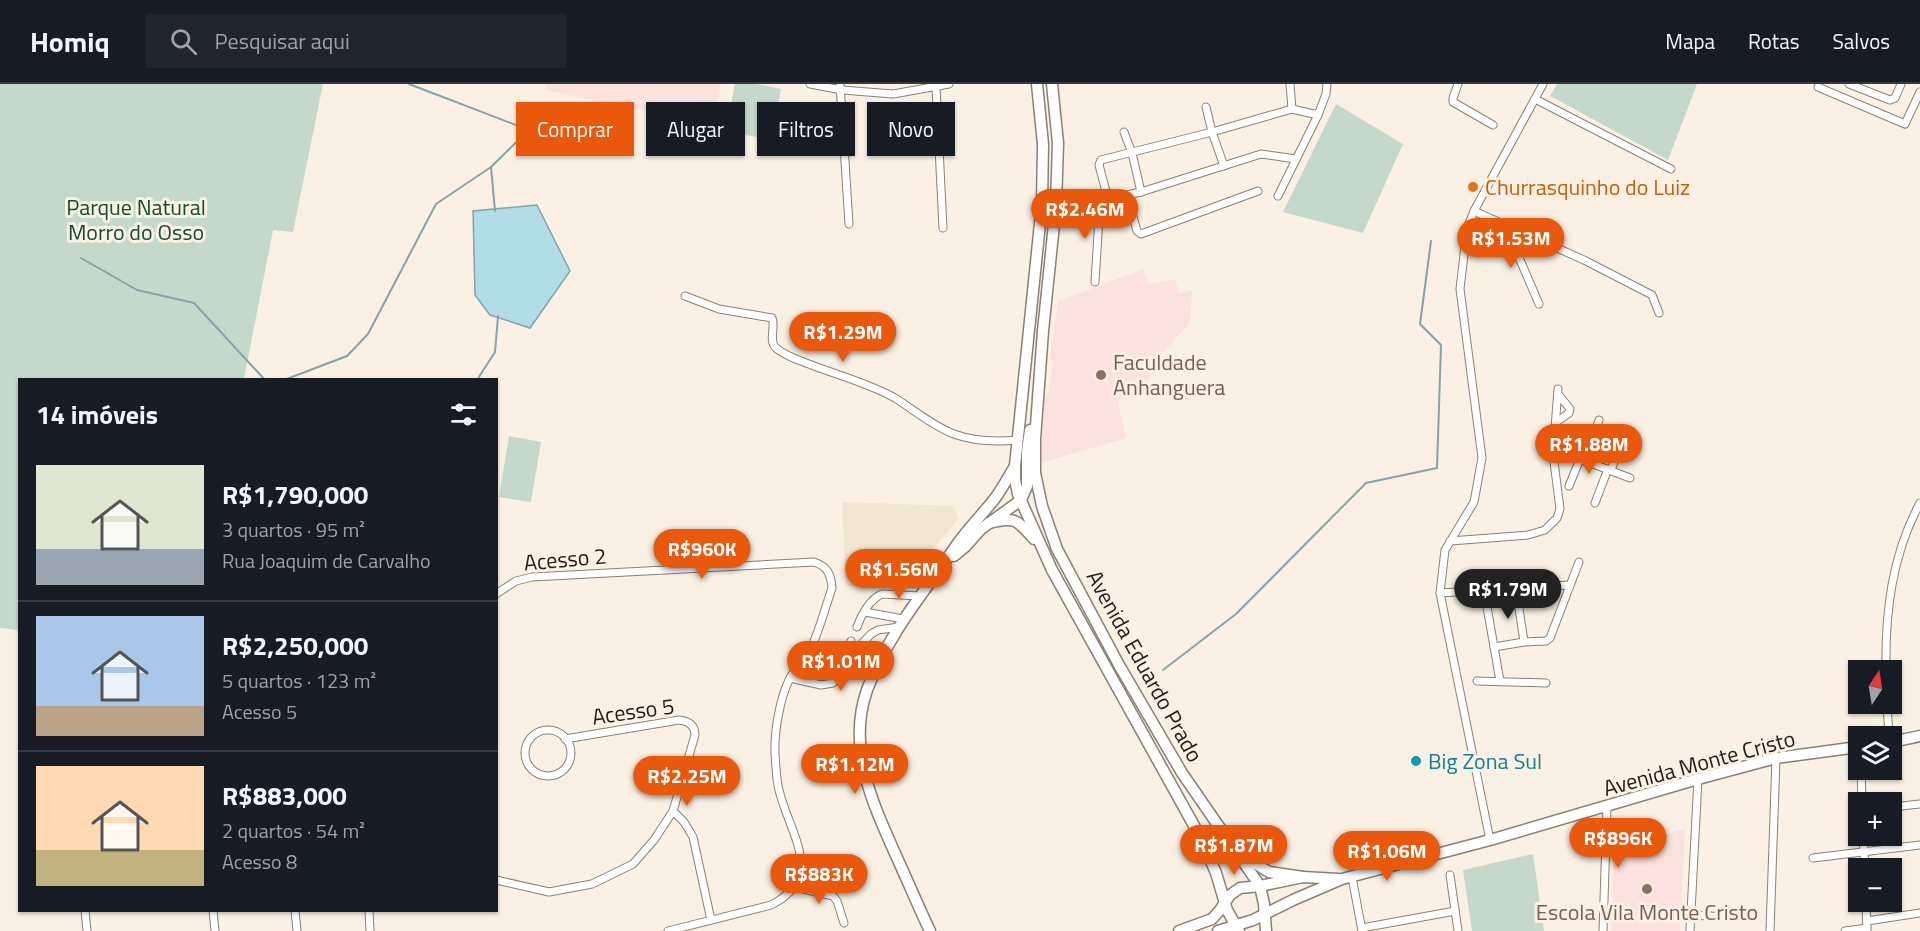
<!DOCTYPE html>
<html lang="pt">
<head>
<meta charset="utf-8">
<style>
  :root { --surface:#171b24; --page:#20242c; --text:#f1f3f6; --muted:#9ea1a6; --line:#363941; --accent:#ea580c }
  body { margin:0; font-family:"Titillium Web",sans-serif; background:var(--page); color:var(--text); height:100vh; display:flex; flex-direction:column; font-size:22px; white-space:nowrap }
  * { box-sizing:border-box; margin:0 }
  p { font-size:20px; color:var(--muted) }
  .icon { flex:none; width:33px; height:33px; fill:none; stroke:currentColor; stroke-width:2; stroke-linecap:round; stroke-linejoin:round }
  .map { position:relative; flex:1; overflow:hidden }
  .details { position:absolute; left:18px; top:294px; width:480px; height:534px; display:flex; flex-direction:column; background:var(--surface); border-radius:0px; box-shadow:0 2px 4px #0004 }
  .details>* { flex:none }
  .banner { position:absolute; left:516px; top:18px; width:570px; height:54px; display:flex; gap:12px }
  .needle { width:39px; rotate:12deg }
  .buttons { position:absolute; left:1848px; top:576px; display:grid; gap:12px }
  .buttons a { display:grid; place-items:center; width:54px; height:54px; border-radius:0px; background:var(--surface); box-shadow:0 2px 4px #0004; font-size:30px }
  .price { position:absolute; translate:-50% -51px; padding:0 14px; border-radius:21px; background:var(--accent); color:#fff; font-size:20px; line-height:39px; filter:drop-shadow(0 2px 3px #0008) }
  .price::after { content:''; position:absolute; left:50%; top:36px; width:18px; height:14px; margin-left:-9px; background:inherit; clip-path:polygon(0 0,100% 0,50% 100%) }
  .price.active { background:#222; color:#fff }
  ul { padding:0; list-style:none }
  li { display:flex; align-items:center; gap:18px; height:150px; padding:0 18px }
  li+li { border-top:2px solid var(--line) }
  li span { display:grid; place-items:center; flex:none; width:168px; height:120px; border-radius:0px; color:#555 }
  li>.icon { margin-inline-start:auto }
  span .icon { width:72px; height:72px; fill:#fffc; stroke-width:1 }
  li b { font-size:26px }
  h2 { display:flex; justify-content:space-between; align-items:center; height:72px; padding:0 18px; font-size:26px }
  .tag { padding:0 21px; border-radius:0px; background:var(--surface); box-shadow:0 2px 4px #0004; font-size:21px; line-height:54px }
  .tag.active { background:var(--accent); color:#fff }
  header { display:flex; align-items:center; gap:36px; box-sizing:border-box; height:84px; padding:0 30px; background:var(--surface); border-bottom:2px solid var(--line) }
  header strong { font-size:28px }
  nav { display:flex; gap:33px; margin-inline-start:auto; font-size:21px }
  .search { width:420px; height:54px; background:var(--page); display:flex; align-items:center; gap:15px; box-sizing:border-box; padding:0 21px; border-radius:0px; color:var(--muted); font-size:22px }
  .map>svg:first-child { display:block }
</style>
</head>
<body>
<header>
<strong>Homiq</strong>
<div class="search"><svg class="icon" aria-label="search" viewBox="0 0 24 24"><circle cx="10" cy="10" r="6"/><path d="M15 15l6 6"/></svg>Pesquisar aqui</div>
<nav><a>Mapa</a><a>Rotas</a><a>Salvos</a></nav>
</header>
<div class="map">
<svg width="1920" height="847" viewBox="0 0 1920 847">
  <rect width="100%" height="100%" fill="#faf1e4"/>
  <!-- built -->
  <path fill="#f2e5d1" d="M842,418L953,422L959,434L899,506L846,502Z"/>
  <!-- education -->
  <g fill="#fce2de">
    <path d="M546,0H721L713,41L545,6Z"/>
    <path d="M1144,185L1148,200L1175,195L1179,210L1192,206L1190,238L1162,270L1144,303L1130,314L1118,318L1126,354L1041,379L1040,351L1044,314L1048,309L1053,279L1050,274L1058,217Z"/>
    <path d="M1685,745L1680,847H1611L1614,762Z"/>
  </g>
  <!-- green -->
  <g fill="#c4d9cc">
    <path d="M0,0H323L293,148L273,146L244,295L20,296L19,546L0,544Z"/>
    <path d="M735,0H757L781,5L771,56L726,47Z"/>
    <path d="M1557,0H1697L1668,76L1550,12Z"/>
    <path d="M1336,20L1403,60L1363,149L1283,128Z"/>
    <path d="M509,352L541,358L531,418L499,413Z"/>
    <path d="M1533,770L1544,847H1472L1463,786Z"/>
  </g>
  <!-- water -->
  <path fill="#b1dde7" stroke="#85a3a9" stroke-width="1.5" d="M537,121L570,187L530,244L490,231L475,211L473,127Z"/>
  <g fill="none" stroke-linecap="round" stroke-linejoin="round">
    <!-- stream -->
    <g stroke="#85a3a9" stroke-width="2">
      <path d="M409,0L529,46"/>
      <path d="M491,83L495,127"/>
      <path d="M81,174L137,206L194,219L265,296"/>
      <path d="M284,296L347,272L368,250L436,120L491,83L539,36"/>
      <path d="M477,296L495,268L498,232"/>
      <path d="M1163,586L1236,530L1366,399L1437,384L1441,261L1420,240L1431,157"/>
    </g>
    <!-- minor casing -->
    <g stroke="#888174" stroke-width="9">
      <g id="minor">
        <path d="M810,0L842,6L893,10L949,0"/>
        <path d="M840,0L849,140"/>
        <path d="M1290,0L1292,25"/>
        <path d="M1458,0L1453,14V18L1493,41"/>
        <path d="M1849,0L1890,16L1895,14L1901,0"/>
        <path d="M936,3L943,144"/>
        <path d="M1818,3L1905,40L1920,8"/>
        <path d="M1535,15L1671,85"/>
        <path d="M1206,23L1212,48L1224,82"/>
        <path d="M1124,48L1132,69L1141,108"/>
        <path d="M1127,111L1137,147L1141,150L1258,107"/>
        <path d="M1278,112L1318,31L1326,10L1327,0"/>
        <path d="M1108,115L1099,81L1101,76L1212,48L1292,25L1318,31"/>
        <path d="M1056,121L1108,115L1141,108L1261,70L1296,75"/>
        <path d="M1474,127L1584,176L1652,211L1659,229"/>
        <path d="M1505,141L1539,220"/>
        <path d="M1095,198L1100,117"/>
        <path d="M685,212L719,225L772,234C776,242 768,257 776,264C786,273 802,277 814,282C841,292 870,300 895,314C914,326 933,342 954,350C975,358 996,358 1018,356"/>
        <path d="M1556,338L1569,329L1570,325L1558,310"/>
        <path d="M1553,370L1580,375L1630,394"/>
        <path d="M1586,377L1599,336"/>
        <path d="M1611,386L1625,350"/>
        <path d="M1569,402L1580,375"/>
        <path d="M1595,419L1608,385"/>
        <path d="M1450,457L1528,451L1545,446L1557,434L1560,425L1553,370L1558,305"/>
        <path d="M1484,506L1500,597"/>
        <path d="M1440,509L1570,501"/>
        <path d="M496,510L516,497L532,493L814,478C827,482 831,490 832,504C825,524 820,545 811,564C806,576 796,583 790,594C780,613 774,648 775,670C776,681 776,695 779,706C789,749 827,793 771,821L668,847"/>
        <path d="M865,528L903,535"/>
        <path d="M857,543C861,531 870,515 882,510L920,512"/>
        <path d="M1524,558L1546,557L1550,554L1579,478"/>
        <path d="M1494,563L1524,558L1516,504"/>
        <path d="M803,578L818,591L831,592L835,589L851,557"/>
        <path d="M1886,586C1885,528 1892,471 1920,419"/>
        <path d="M790,594L821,601L833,599L843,588L852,570L871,550L878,546L899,543"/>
        <path d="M1477,597L1546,599"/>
        <path d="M1887,620L1889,652"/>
        <circle cx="548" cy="669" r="23"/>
        <path d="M1861,686L1862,718"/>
        <path d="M1892,723L1920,720"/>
        <path d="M673,727L684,738L693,753L711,836"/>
        <path d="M1863,752L1865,784"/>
        <path d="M1490,756L1440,509L1445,466L1474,418L1482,374L1460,205L1467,145L1474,127L1543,0"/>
        <path d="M1813,774L1920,761"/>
        <path d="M1450,791L1458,847"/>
        <path d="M1352,793L1362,847"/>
        <path d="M496,796L549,808L592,800L633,780L654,756L673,727L695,651C695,641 688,637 679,636L565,655"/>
        <path d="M795,803L833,812L837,817L844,839"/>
        <path d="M1866,818L1867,847"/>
        <path d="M85,826L87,847"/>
        <path d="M213,826L215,847"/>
        <path d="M295,826L297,847"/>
        <path d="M369,826L370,847"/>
        <path d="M1691,831L1727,833"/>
        <path d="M1867,837L1920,829"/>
        <path d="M1362,844L1455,827"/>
        <path d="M1603,847L1607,723"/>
        <path d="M1690,847L1698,695"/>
        <path d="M1770,847L1776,674"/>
        <path d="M1845,847L1867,844"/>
      </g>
    </g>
    <!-- secondary casing -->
    <g stroke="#888174" stroke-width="13">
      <g id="secondary">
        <path d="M954,472L965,463L981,445L1021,416"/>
        <path d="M1892,658L1920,652"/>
        <path d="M930,847C919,824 909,800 898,776C874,722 846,666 867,606C887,551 926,506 958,459C970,442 984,429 996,413C1003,403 1009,392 1015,382"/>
        <path d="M1179,847L1212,835L1220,826L1230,811L1240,804L1260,802L1303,793L1338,795"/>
        <path d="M1218,847L1253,836L1293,816L1342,795L1490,756L1698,695L1776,674L1858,663"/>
      </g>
    </g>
    <!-- primary casing -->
    <g stroke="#888174" stroke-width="13">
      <g id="primary">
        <path d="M1037,0L1043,60L1042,120L1015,382V396L1018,410L1052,486L1202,756L1216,789L1227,826L1239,847"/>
        <path d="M1052,0L1058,59L1056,121L1043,247L1035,355V389L1042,422L1057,465L1119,581L1182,689L1260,802L1264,820L1266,847"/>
        <path d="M1021,416L1027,402V368L1030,346"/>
        <path d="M989,439C1015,432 1017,436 1034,455"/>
        <path d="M1243,772L1269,788L1303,793"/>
      </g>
    </g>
    <!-- minor -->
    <use href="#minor" stroke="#fff" stroke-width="7"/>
    <!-- secondary -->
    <use href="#secondary" stroke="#fff" stroke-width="10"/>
    <!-- primary -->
    <use href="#primary" stroke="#fff" stroke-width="10"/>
  </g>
  <!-- markers -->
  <circle fill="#e8710a" stroke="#faf1e4" stroke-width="2" cx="1473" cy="103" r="6"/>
  <g fill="#8d6e63" stroke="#faf1e4" stroke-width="2">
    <circle cx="1101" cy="291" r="6"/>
    <circle cx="1647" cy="805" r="6"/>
  </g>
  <circle fill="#0f9aa8" stroke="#faf1e4" stroke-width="2" cx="1416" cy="677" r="6"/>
  <g text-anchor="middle" stroke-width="6" stroke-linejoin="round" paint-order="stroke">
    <!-- food labels -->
    <g font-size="22" fill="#c56008" stroke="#faf1e4" text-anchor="start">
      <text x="1485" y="111">Churrasquinho do Luiz</text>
    </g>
    <!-- park labels -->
    <g font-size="22" fill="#104d31" stroke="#faf1e4">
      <text x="136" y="131">Parque Natural<tspan x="136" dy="25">Morro do Osso</tspan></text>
    </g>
    <!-- education labels -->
    <g font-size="22" fill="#785e54" stroke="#faf1e4" text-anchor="start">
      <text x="1113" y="286">Faculdade<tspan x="1113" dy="25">Anhanguera</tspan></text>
      <text x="1647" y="836" text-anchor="middle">Escola Vila Monte Cristo</text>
    </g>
    <!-- street labels -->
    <g font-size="22" fill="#1f1c18" stroke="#faf1e4">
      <text transform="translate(565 475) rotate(-5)" y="8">Acesso 2</text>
      <text transform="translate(1145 582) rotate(61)" y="8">Avenida Eduardo Prado</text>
      <text transform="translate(633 627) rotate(-8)" y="8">Acesso 5</text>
      <text transform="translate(1699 679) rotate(-15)" y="8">Avenida Monte Cristo</text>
    </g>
    <!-- culture labels -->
    <g font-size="22" fill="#0d838f" stroke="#faf1e4" text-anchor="start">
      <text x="1428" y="685">Big Zona Sul</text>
    </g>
  </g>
</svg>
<div class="buttons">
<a><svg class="needle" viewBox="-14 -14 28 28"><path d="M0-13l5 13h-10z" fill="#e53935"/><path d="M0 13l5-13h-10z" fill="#9ea1a6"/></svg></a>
<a><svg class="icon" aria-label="layers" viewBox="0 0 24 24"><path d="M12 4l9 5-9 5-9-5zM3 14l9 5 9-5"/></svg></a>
<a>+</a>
<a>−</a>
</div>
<b class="price" style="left:1085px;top:156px">R$2.46M</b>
<b class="price" style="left:1511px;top:185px">R$1.53M</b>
<b class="price" style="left:843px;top:279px">R$1.29M</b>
<b class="price" style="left:1589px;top:391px">R$1.88M</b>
<b class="price" style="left:702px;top:496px">R$960K</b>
<b class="price" style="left:899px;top:516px">R$1.56M</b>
<b class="price active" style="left:1508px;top:536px">R$1.79M</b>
<b class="price" style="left:841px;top:608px">R$1.01M</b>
<b class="price" style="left:855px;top:711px">R$1.12M</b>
<b class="price" style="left:687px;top:723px">R$2.25M</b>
<b class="price" style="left:1618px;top:785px">R$896K</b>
<b class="price" style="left:1234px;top:792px">R$1.87M</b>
<b class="price" style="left:1387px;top:798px">R$1.06M</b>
<b class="price" style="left:819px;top:821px">R$883K</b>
<div class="banner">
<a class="tag active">Comprar</a>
<a class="tag">Alugar</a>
<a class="tag">Filtros</a>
<a class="tag">Novo</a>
</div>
<section class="details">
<h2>14 imóveis<svg class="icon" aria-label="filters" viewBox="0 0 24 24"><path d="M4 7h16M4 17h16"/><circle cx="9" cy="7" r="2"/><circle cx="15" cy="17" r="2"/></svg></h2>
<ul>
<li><span style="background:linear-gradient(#dfe7d0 70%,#9aa5b1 0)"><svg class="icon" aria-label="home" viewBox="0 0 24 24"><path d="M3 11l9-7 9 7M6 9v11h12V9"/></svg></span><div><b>R$1,790,000</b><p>3 quartos · 95 m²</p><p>Rua Joaquim de Carvalho</p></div></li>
<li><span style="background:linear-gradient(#a9c7e8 75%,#b9a48a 0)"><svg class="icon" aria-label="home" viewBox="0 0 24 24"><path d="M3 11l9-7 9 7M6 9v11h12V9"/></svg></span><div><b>R$2,250,000</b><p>5 quartos · 123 m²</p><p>Acesso 5</p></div></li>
<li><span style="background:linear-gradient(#ffd9b3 70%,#c2b280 0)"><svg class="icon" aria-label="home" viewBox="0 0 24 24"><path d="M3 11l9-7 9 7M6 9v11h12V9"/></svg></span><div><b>R$883,000</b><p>2 quartos · 54 m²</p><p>Acesso 8</p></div></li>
</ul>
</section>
</div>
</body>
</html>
